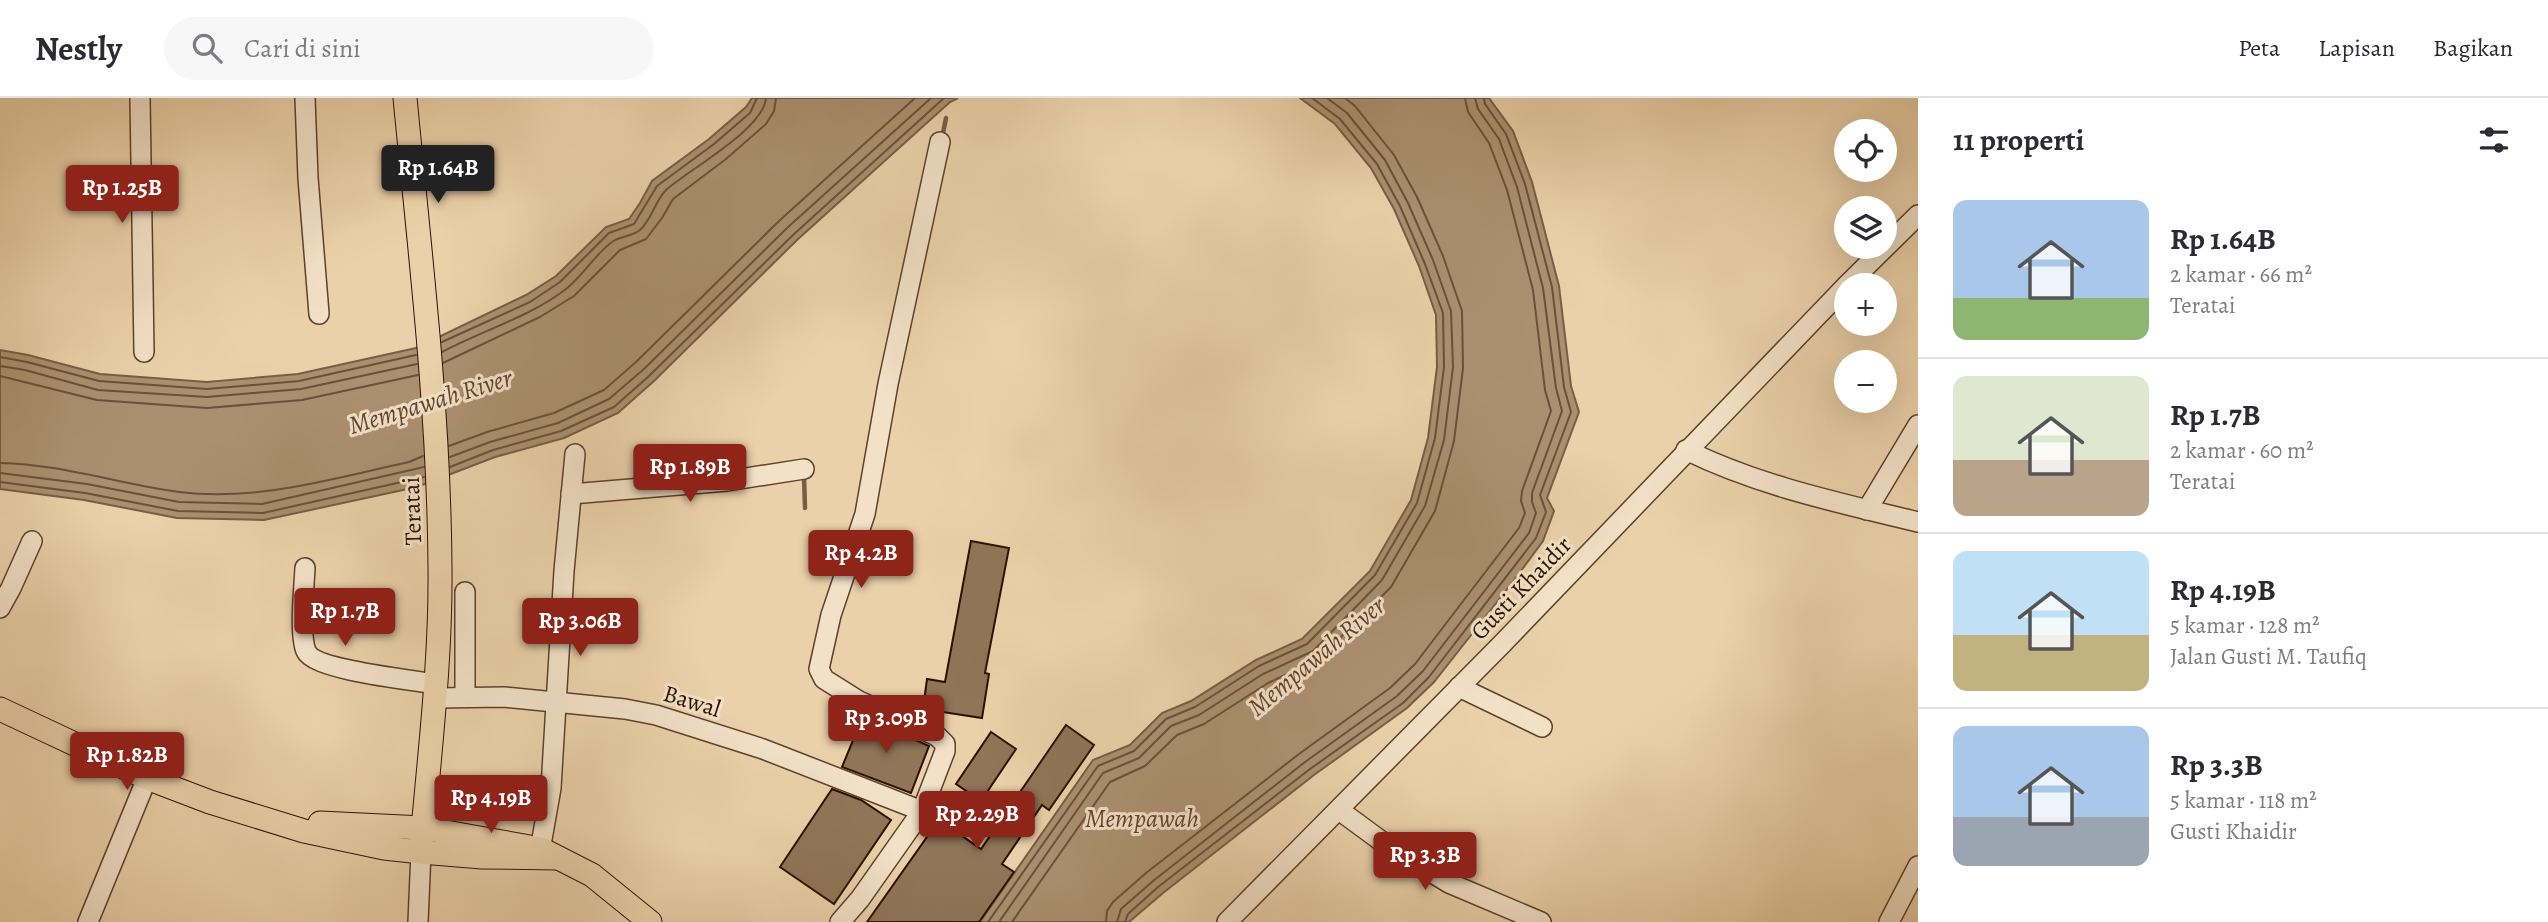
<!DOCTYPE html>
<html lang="id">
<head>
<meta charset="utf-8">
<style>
  :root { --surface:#fff; --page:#f7f7f7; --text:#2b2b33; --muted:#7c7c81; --line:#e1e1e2; --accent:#8f2418 }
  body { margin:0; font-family:Alegreya,serif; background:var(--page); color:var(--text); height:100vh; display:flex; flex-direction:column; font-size:26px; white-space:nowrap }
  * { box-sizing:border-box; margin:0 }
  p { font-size:23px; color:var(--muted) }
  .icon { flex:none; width:38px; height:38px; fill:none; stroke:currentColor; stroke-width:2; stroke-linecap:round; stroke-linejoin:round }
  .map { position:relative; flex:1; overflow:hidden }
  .drawer { display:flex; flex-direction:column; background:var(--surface); width:630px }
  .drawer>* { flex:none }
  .tools { position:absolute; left:1834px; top:21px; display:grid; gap:14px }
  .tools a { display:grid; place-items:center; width:63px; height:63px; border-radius:50%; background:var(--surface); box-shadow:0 7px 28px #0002; font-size:35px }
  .price { position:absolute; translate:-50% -60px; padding:0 16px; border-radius:7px; background:var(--accent); color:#fff; font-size:23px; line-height:46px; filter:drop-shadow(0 2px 4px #0008) }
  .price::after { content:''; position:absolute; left:50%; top:42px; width:21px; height:16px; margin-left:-10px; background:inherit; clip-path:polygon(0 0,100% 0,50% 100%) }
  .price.active { background:#222; color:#fff }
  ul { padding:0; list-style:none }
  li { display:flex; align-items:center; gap:21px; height:175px; padding:0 35px }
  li+li { border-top:2px solid var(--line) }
  li span { display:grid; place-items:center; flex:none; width:196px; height:140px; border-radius:14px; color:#555 }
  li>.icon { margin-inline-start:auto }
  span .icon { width:84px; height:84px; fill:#fffc; stroke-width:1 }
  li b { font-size:30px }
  h2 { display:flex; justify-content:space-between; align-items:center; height:84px; padding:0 35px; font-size:30px }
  header { display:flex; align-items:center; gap:42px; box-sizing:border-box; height:98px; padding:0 35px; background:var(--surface); border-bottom:2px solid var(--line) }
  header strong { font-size:33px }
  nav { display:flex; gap:38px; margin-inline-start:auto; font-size:24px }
  .search { width:490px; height:63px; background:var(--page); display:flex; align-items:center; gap:18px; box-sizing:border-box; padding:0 24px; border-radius:38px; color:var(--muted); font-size:26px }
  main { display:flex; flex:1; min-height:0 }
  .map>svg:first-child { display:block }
</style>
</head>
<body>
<header>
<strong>Nestly</strong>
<div class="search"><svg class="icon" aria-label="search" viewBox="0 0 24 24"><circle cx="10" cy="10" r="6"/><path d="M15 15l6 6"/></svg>Cari di sini</div>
<nav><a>Peta</a><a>Lapisan</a><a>Bagikan</a></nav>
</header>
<main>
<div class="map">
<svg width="1918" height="824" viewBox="0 0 1918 824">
  <rect width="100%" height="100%" fill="#ebd1a9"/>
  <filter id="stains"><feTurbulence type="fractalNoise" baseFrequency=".00286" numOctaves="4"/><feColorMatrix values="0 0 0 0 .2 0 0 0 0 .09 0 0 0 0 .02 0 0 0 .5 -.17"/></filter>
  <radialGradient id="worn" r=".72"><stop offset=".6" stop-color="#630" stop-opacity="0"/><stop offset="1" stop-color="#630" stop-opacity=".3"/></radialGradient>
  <!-- water -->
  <g fill="#ab9070" stroke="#795d44" stroke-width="2">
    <path d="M752,0H958L950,4L797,142L654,283L618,315L564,340L495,359L417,389L264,422L177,420L84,402L0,391V252L28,257L100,276L207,284L298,276L416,250L526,197L556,178L606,129L629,121L640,105L652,83L709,41L746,9Z"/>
    <path d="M1300,0H1489L1513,33L1532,84L1559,188L1571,288L1579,314L1547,400L1554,413L1543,443L1512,485L1434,584L1407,610L1314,677L1163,795L1129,824H980L1093,662L1130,647L1162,615L1191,603L1256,562L1302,541L1370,473L1411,402L1428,340L1437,269L1436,217L1419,168L1394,111L1371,70L1335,26Z"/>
  </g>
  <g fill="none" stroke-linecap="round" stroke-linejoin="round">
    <!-- shore -->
    <g stroke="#6c5038" stroke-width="2">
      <path d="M442,244L530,204L560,184L609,135L634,126L657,88L714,46L750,15L757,0"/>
      <path d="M442,254C483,232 530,219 566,191C583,178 598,152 615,142C623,138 633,138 640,132C652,121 655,103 666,92C688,72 764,31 766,0"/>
      <path d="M0,259L27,264L99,283L207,291L299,283L416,257"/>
      <path d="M443,265L540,219L574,198L620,152L646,141L662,120L673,101L726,61L766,26L774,13L776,0"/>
      <path d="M0,268L25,272L98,292L207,299L301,291L417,266"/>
      <path d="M0,278L97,302L207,310L302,302L418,277"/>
      <path d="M449,348L487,334L554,315L604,292L636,264L779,123L915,0"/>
      <path d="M450,359L490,344L558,325L609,301L644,271L787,130L931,0"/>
      <path d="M0,365C60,366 119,386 179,394C257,404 334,380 409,364L423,358"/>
      <path d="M450,369L493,352L561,333L614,309L649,278L793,137L944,0"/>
      <path d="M0,375L87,386L179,404L262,406L424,369"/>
      <path d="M0,384L85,395L178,413L263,415L424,379"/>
      <path d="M988,824L1098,668L1134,653L1166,621L1195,609L1259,568L1307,546L1375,477L1417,405L1435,340L1444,269L1443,215L1425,166L1400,108L1377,66L1340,21L1312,0"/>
      <path d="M999,824L1103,675L1139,660L1171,628L1199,617L1263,576L1313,553L1382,482L1425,408L1444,342L1453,269L1451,213L1433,162L1408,105L1385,62L1347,15L1327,0"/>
      <path d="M1012,824L1110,684L1145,668L1177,637L1204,626L1268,585L1319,561L1391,489L1435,413L1454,343L1463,270L1462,213L1443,158L1417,99L1394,57L1355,8L1345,0"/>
      <path d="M1106,824L1107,813L1113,804L1146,775L1299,656L1390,590L1415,566L1519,430L1525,415L1521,403L1522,393L1551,313L1545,292L1533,192L1507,92L1489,45L1468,14L1465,0"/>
      <path d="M1117,824L1121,811L1153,783L1305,664L1397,598L1423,573L1529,435L1536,415L1532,404V395L1562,313L1556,290L1543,190L1517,89L1499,41L1478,11L1475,0"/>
      <path d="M1125,824L1128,816L1158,789L1310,671L1403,605L1429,579L1536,440L1546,414L1540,397L1571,314L1564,289L1552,189L1525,86L1506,36L1485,6L1484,0"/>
    </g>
    <!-- stream -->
    <g stroke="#795d44" stroke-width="4.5">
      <path d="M942,40L946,20"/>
      <path d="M804,377L805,410"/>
    </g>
  </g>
  <!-- building -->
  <g fill="#907558" stroke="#2e1101" stroke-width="2">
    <path d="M971,443L1009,450L985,575L989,576L982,620L923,611L927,581L945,584Z"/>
    <path d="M863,618L929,648L911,695L842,669Z"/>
    <path d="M1066,627L1094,647L1049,712L1042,707L1002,766L1014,774L979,824H867L939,722L981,751Z"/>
    <path d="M991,634L1016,651L981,703L956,686Z"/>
    <path d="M832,691L861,702L891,722L834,806L780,769Z"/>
  </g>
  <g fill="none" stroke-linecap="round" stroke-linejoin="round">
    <!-- minor casing -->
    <g stroke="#5d412b" stroke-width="22">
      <g id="minor">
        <path d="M140,0L144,254"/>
        <path d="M305,0L308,80L319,216"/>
        <path d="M1847,187L1918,117"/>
        <path d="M1686,352C1759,388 1840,405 1918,424"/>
        <path d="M571,396L727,383L804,371"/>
        <path d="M1867,412L1918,327"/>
        <path d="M305,470C304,490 299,536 306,553C314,572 413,582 436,586"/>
        <path d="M465,494V599"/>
        <path d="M0,510L11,490L32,443"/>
        <path d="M1459,589L1542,629"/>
        <path d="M436,600L504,599L625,611L656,617L763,651L922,713"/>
        <path d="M1339,712L1388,748L1449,785L1541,824"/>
        <path d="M539,758L551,690L564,473L575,356"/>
        <path d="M88,824L147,680"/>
        <path d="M418,824L421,754"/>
        <path d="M840,824L860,801L922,713L945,653V646L937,638L859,603L824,581L819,571L831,517L865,416L888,286L940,44"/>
        <path d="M1227,824L1502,546L1846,188"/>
        <path d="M1889,824L1918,768"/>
      </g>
    </g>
    <!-- major casing -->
    <g stroke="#2e1101" stroke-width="25">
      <g id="major">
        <path d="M405,0C420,156 439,312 440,469C441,565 429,659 421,754"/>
        <path d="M0,611L147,680L210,704L304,733L384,750L421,754L482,759L558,760"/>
        <path d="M320,725L423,730L541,751L592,777L650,824"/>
      </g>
    </g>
    <!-- minor -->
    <use href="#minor" stroke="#f2e1c7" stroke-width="19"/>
    <!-- major -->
    <use href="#major" stroke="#ebd1a9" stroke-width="23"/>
  </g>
  <g text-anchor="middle" stroke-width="6" stroke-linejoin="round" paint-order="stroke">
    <!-- street labels -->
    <g font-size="24" fill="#2e1101" stroke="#f2e1c7">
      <text transform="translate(412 413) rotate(-92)" y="8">Teratai</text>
      <text transform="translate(1521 490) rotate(-46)" y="8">Gusti Khaidir</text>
      <text transform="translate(692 603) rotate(17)" y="8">Bawal</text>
    </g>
    <!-- water labels -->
    <g font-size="26" font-style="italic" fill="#60442d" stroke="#f2e1c7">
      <text transform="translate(430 303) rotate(-17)" y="9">Mempawah River</text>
      <text transform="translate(1316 558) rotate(-40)" y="9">Mempawah River</text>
      <text x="1142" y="729">Mempawah</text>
    </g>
  </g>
  <rect width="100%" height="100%" filter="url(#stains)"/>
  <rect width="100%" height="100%" fill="url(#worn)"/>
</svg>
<div class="tools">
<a><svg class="icon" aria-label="locate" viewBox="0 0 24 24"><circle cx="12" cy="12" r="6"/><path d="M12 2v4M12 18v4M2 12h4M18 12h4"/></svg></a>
<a><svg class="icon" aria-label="layers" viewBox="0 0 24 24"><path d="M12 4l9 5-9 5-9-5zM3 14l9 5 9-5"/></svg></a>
<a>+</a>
<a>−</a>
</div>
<b class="price active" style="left:438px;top:107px">Rp 1.64B</b>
<b class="price" style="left:122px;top:127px">Rp 1.25B</b>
<b class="price" style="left:690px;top:406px">Rp 1.89B</b>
<b class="price" style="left:861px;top:492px">Rp 4.2B</b>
<b class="price" style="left:345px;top:550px">Rp 1.7B</b>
<b class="price" style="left:580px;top:560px">Rp 3.06B</b>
<b class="price" style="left:886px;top:657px">Rp 3.09B</b>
<b class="price" style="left:127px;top:694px">Rp 1.82B</b>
<b class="price" style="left:491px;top:737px">Rp 4.19B</b>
<b class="price" style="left:977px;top:753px">Rp 2.29B</b>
<b class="price" style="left:1425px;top:794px">Rp 3.3B</b>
</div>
<section class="drawer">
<h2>11 properti<svg class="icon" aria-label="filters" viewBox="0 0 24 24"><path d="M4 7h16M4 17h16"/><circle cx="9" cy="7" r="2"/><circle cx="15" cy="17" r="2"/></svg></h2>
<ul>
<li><span style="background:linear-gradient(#a9c7e8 70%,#8fb573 0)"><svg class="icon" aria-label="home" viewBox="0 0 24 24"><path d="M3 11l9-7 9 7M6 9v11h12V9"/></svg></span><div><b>Rp 1.64B</b><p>2 kamar · 66 m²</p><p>Teratai</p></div></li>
<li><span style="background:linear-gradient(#dfe7d0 60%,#b9a48a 0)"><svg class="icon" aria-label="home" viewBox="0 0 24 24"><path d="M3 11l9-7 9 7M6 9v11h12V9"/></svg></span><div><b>Rp 1.7B</b><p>2 kamar · 60 m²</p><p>Teratai</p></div></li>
<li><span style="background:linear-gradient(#bfe0f5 60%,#c2b280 0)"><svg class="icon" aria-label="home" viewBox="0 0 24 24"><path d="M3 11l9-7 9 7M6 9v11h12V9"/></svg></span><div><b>Rp 4.19B</b><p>5 kamar · 128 m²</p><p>Jalan Gusti M. Taufiq</p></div></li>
<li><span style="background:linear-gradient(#a9c7e8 65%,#9aa5b1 0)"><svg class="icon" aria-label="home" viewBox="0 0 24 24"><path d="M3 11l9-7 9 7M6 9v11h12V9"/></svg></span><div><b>Rp 3.3B</b><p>5 kamar · 118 m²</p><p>Gusti Khaidir</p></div></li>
</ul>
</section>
</main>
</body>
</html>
